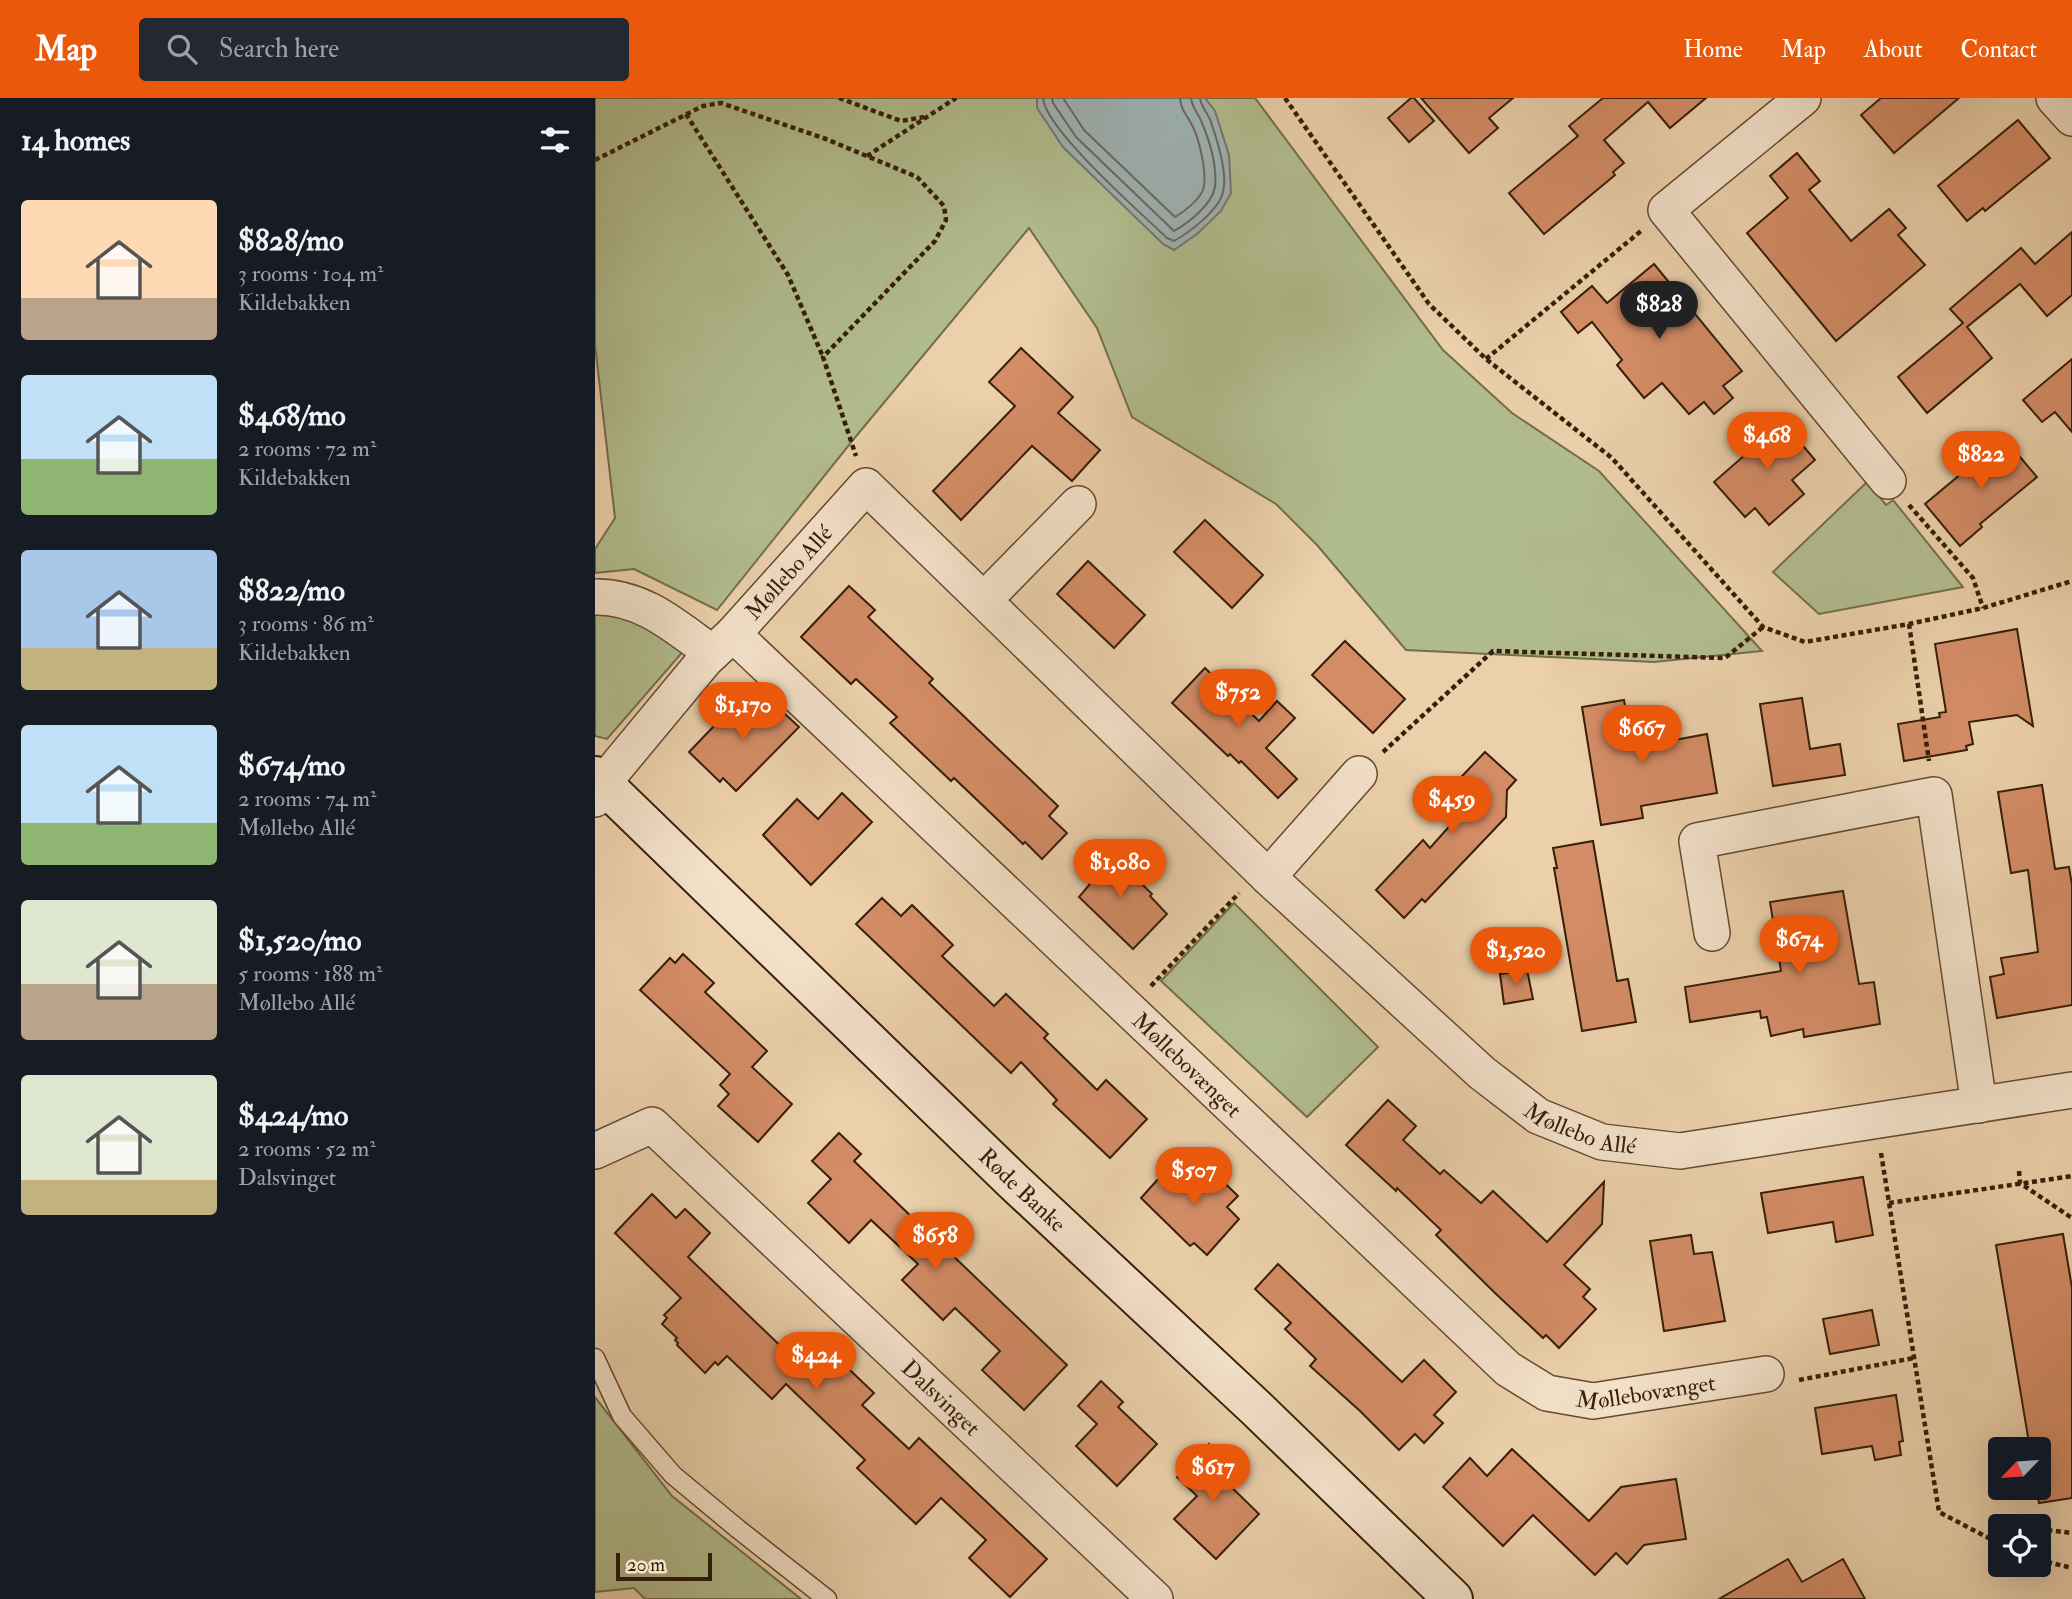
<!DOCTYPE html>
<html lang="en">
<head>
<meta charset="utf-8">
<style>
  :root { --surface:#171b24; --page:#242831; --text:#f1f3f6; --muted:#9ea1a6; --accent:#ea580c }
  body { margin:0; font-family:"IM FELL Double Pica",serif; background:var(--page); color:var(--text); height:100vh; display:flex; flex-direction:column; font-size:26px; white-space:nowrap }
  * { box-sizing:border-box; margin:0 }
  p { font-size:23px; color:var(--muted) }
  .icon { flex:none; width:38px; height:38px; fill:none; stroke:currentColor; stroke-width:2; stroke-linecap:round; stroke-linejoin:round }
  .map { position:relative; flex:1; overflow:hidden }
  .sheet { display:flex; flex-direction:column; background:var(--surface); width:595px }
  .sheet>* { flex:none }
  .needle { width:46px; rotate:245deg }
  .buttons { position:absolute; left:1393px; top:1339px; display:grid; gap:14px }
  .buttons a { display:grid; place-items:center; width:63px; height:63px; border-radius:7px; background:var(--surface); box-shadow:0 7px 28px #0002; font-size:35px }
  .scale { position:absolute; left:21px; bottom:18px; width:96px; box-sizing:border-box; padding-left:7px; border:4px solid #371e09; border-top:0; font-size:19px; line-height:24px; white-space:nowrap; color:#371e09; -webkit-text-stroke:5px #f2e0c8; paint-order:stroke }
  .price { position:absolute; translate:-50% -60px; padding:0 16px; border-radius:24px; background:var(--accent); color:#fff; font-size:23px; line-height:46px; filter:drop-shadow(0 2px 4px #0008) }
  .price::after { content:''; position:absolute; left:50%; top:42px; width:21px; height:16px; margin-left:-10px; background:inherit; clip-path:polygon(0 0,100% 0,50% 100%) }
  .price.selected { background:#222; color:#fff }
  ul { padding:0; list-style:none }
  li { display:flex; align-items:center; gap:21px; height:175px; padding:0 21px }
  li span { display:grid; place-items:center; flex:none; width:196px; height:140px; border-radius:7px; color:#555 }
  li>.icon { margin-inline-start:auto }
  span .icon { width:84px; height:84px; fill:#fffc; stroke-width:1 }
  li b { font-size:30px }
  h2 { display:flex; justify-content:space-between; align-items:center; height:84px; padding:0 21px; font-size:30px }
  header { display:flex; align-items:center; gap:42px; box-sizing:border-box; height:98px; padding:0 35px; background:var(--accent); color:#fff }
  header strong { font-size:33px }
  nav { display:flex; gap:38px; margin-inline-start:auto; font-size:24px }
  .search { width:490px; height:63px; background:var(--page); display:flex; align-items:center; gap:18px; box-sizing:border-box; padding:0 24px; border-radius:7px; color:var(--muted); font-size:26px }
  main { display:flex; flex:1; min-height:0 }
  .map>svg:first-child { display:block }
</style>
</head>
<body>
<header>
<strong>Map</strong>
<div class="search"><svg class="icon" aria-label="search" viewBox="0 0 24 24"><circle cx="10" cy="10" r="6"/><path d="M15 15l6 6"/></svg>Search here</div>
<nav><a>Home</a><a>Map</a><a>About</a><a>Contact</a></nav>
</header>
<main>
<section class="sheet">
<h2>14 homes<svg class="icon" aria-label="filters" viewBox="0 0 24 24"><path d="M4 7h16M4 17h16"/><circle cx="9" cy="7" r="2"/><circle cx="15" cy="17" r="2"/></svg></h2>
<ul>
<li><span style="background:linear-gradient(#ffd9b3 70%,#b9a48a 0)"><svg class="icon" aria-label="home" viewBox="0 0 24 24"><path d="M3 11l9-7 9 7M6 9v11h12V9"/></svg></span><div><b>$828/mo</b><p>3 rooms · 104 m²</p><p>Kildebakken</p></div></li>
<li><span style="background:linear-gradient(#bfe0f5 60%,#8fb573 0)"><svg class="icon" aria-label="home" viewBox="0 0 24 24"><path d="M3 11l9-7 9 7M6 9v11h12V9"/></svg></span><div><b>$468/mo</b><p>2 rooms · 72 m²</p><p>Kildebakken</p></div></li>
<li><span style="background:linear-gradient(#a9c7e8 70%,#c2b280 0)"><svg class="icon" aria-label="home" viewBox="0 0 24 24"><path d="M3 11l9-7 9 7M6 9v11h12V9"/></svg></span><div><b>$822/mo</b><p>3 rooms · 86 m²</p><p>Kildebakken</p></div></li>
<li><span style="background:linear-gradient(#bfe0f5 70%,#8fb573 0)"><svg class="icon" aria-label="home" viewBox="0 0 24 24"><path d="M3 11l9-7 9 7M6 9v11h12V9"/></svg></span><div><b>$674/mo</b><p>2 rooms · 74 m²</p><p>Møllebo Allé</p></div></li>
<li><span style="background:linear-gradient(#dfe7d0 60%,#b9a48a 0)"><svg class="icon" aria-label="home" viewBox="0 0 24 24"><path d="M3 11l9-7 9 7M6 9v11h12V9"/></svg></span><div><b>$1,520/mo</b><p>5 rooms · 188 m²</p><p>Møllebo Allé</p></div></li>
<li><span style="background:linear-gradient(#dfe7d0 75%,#c2b280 0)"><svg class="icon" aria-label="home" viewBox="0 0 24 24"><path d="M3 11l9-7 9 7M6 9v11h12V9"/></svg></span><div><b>$424/mo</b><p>2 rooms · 52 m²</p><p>Dalsvinget</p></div></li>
</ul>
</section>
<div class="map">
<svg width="1477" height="1501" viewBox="0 0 1477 1501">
  <rect width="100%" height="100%" fill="#ebd0ab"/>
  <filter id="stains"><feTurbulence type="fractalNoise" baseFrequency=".00286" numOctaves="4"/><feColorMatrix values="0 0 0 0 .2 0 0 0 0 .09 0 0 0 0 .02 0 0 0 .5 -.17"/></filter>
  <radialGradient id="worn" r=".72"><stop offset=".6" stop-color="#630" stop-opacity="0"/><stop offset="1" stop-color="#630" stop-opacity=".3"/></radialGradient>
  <!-- green -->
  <g fill="#b1bc8e" stroke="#746d4c" stroke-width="2">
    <path d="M0,0H660L848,252L917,315L1004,373L1167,553L1059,564L811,552L722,447L681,406L537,319L502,230L434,130L258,342L122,512L39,471L0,475V451L20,420L0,247Z"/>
    <path d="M1272,384L1291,407L1298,402L1368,489L1224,516L1178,474Z"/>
    <path d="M7,513L30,514L91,550L12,641L0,638V517Z"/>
    <path d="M639,805L783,949L712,1019L566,883Z"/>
    <path d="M0,1299L77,1398L206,1501H50L39,1490L0,1494Z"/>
  </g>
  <!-- water -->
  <path fill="#9eb3b5" stroke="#757770" stroke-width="2" d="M442,0H610L620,13L634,57L636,95L626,113L602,136L579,152L568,146L468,49L442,10Z"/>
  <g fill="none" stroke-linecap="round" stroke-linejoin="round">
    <!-- shore -->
    <g stroke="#6a685f" stroke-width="2">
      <path d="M448,0C450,31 546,115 572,140L579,143C595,134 624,112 628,94C633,75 622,42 616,24C613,15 606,9 605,0"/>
      <path d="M457,0L458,5L481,39L579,133C593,125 617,107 620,89C622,68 615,44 607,25C604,15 597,11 596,0"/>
      <path d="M468,0L489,32L580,119C589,114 604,102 608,92C613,77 604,39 596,25C591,16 586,12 585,0"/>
    </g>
  </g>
  <!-- building -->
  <g fill="#d38c66" stroke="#371e09" stroke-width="2">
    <path d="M816,0H819L839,23L814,44L793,20Z"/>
    <path d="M826,0H918L894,20L903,30L874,55Z"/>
    <path d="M1008,0H1111L1075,30L1053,4L1009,42L1029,65L1018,74L1020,77L949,136L914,95L983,38L974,28Z"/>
    <path d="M1286,0H1364L1299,55L1266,17Z"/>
    <path d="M1423,22L1455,60L1390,113L1388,110L1372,123L1343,88Z"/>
    <path d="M1202,55L1225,83L1214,92L1256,143L1294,111L1311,130L1303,137L1330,167L1241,243L1152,135L1193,100L1175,78Z"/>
    <path d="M1477,134V197L1452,218L1425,186L1372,229L1397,260L1332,315L1303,279L1368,225L1355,211L1426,150L1440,166Z"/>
    <path d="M1059,166L1147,273L1128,288L1138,300L1119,316L1109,304L1094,316L1067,285L1049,300L1022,267L1027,262L997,224L983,235L966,214L997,188L1012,205Z"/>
    <path d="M426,250L478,299L463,315L505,352L477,383L437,348L366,422L338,393L420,308L394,284Z"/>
    <path d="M1477,261V334L1460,314L1447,324L1428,302Z"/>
    <path d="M1181,316L1220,362L1197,382L1209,396L1174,427L1160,410L1150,419L1119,384L1159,349L1152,341Z"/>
    <path d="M1409,340L1442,379L1385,426L1387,429L1365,448L1330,406Z"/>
    <path d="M610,422L668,477L637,510L579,454Z"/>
    <path d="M493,463L550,517L519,550L462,496Z"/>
    <path d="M254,488L280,512L273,519L338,581L334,585L463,708L454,718L472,735L447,761L430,744L428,746L359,680L356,683L295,625L302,619L261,581L256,586L206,539Z"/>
    <path d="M1422,531L1438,628L1422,617L1374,624L1378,646L1371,648L1372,652L1309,663L1303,626L1345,619L1344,615L1351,614L1340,546Z"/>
    <path d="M750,543L810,601L778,635L717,577Z"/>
    <path d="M610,570L664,623L682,603L700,620L671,650L702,681L683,700L646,663L644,665L635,656L633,658L577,605Z"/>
    <path d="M173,600L204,629L141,693L128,680L125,684L94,654L145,601L159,615Z"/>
    <path d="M1207,600L1215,651L1245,646L1250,677L1178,688L1165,606Z"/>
    <path d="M1029,602L1036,642L1073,635L1074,643L1112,636L1122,695L1046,708L1048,720L1006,727L987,609Z"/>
    <path d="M890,654L921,682L912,692L911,719L830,804L827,801L809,820L781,792L828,742L835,750L868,713L850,696Z"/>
    <path d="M1447,687L1460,771L1474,769L1477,787V907L1402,920L1395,879L1409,876L1406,860L1443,854L1433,772L1416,775L1403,694Z"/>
    <path d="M247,695L277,724L216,787L168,737L202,701L223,721Z"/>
    <path d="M998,743L1022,883L1033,881L1041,924L987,933L959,770H962L958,750Z"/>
    <path d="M510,750L557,796L555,798L572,816L538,851L484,799L495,786L485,776Z"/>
    <path d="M1248,793L1264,886L1279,884L1285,926L1209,939L1208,931L1176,938L1172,919L1166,920L1165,913L1095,924L1090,889L1186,873L1175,804Z"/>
    <path d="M287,800L306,818L317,807L358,847L347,858L399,908L411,896L453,936L449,940L502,992L511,982L552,1021L515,1060L458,1006L462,1002L426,964L416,975L261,826Z"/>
    <path d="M88,856L119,885L110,894L172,953L157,969L197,1006L163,1044L123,1008L134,996L125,987L135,976L45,892L75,860L80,865Z"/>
    <path d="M932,872L938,901L909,906L905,876Z"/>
    <path d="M793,1002L821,1028L808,1042L845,1076L849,1072L886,1105L898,1093L952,1144L1009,1084L1007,1126L969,1167L995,1191L988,1199L1001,1211L964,1250L951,1237L948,1240L900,1195L841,1137L846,1132L802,1090L801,1093L751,1047Z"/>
    <path d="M244,1035L266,1056L259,1063L325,1127L335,1116L363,1143L353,1153L472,1267L429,1312L387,1272L405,1253L360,1210L348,1222L307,1182L323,1166L276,1122L254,1145L213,1105L236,1081L217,1063Z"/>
    <path d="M612,1068L643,1098L632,1109L644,1121L612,1157L599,1145L595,1148L546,1100L574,1069L594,1087Z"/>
    <path d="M1268,1079L1278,1137L1241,1144L1238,1124L1173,1135L1166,1095Z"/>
    <path d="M57,1096L81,1120L90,1111L115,1135L93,1159L197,1259L203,1253L222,1271L237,1255L279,1295L267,1307L314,1351L324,1340L452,1461L415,1499L374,1460L391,1442L346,1400L321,1426L262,1370L270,1362L191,1286L177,1301L132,1258L123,1267L120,1264L110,1275L82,1247L83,1245L80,1242L82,1240L67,1226L72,1220L69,1217L86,1200L20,1135Z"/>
    <path d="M1468,1136L1477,1190V1400L1444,1405L1441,1390H1444V1351H1435L1401,1147Z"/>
    <path d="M1096,1137L1099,1156L1117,1154L1130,1223L1069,1233L1055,1143Z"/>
    <path d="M683,1166L807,1284L829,1262L861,1294L839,1317L848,1325L829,1345L820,1336L804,1352L765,1313L715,1268L721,1261L690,1231L696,1225L660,1191Z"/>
    <path d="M1277,1212L1284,1247L1235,1256L1228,1221Z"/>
    <path d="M506,1283L528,1304L523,1309L562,1346L522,1388L481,1348L502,1326L483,1308Z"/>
    <path d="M1301,1297L1308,1343L1304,1344L1306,1357L1280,1362L1277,1348L1227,1356L1220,1310Z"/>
    <path d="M614,1346L635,1367L625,1378L664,1416L621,1461L579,1421L602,1398L582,1379Z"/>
    <path d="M917,1351L994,1423L1026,1389L1081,1381L1091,1441L1049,1447L1032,1466L1021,1455L1000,1477L938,1417L908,1448L848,1389L875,1360L892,1378Z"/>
    <path d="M1193,1461L1207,1484L1248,1461L1270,1501H1124Z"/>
  </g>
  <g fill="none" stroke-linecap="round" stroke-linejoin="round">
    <!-- lane casing -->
    <g stroke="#644a32" stroke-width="21">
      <path id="lane" d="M0,1260L27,1318L78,1377L143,1431L232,1501"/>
    </g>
    <!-- street casing -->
    <g stroke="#644a32" stroke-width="38">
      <g id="street">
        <path d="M1208,0L1071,112L1293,383"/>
        <path d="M1459,0L1477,20"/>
        <path d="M0,499C47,498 81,529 117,555"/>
        <path d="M389,502L483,406"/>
        <path id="s1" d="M138,536L913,1271L952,1295L998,1303L1171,1276"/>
        <path id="s2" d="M0,701L8,685L110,562L138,536L271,388L673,779L887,975L943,1018L1007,1044L1085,1053L1477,992"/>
        <path d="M673,779L764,676"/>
        <path d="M1117,835L1102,743L1339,697L1384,1007"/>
        <path id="s3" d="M0,1053L57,1027L560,1501"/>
      </g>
    </g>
    <!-- secondary casing -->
    <g stroke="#371e09" stroke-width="42">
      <g id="secondary">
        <path id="s4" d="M0,678L419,1084L661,1310L858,1501"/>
      </g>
    </g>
    <!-- path -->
    <g stroke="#371e09" stroke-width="4.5" stroke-dasharray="5 3.5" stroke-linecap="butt">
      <path d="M244,0L306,23L329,19"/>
      <path d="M690,0L834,206L891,261L1017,360L1168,529L1210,544L1314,526L1388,510L1477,483"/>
      <path d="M91,16L193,177L228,259"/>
      <path d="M272,58L361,0"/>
      <path d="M0,62L108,8L126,5L231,41L322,79L349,108L351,122L340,143L228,259L261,358"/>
      <path d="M891,261L1046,133"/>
      <path d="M1314,407L1378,480L1388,510"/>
      <path d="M1314,526L1334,663"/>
      <path d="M788,654L898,553L1130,560L1168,529"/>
      <path d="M556,888L644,795"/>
      <path d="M1286,1055L1344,1414L1405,1446"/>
      <path d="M1424,1073L1425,1085L1477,1120"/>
      <path d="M1294,1105L1477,1078"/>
      <path d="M1204,1282L1319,1260"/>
      <path d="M1409,1428H1413"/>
      <path d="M1444,1431L1477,1435"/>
      <path d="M1395,1440L1405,1431"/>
      <path d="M1444,1462L1477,1470"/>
    </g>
    <!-- lane -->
    <use href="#lane" stroke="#f2e0c8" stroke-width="18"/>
    <!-- street -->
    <use href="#street" stroke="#f2e0c8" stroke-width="35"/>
    <!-- secondary -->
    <use href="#secondary" stroke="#f2e0c8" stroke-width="38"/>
  </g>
  <g text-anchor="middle" stroke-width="7" stroke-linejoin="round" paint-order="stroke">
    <!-- street labels -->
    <g font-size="23" fill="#371e09" stroke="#f2e0c8">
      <text dy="8" stroke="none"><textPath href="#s2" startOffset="299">Møllebo Allé</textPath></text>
      <text dy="8" stroke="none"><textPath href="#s1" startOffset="626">Møllebovænget</textPath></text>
      <text dy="8" stroke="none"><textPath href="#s2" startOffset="1381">Møllebo Allé</textPath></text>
      <text dy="8" stroke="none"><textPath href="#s4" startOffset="595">Røde Banke</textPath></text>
      <text dy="8" stroke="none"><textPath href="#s1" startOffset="1214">Møllebovænget</textPath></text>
      <text dy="8" stroke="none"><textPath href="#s3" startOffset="460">Dalsvinget</textPath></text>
    </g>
  </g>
  <rect width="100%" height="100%" filter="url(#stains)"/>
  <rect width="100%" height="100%" fill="url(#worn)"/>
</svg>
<div class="buttons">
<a><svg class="needle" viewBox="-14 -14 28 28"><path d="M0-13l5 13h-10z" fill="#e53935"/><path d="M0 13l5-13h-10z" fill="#9ea1a6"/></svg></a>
<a><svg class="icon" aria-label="locate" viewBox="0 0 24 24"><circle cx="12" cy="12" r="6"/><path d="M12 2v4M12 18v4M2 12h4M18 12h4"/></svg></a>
</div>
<div class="scale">20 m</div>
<b class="price selected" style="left:1064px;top:243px">$828</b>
<b class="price" style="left:1172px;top:374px">$468</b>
<b class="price" style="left:1386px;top:393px">$822</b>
<b class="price" style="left:643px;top:631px">$752</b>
<b class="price" style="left:148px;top:644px">$1,170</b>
<b class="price" style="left:1047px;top:667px">$667</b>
<b class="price" style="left:857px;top:738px">$459</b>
<b class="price" style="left:525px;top:801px">$1,080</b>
<b class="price" style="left:1204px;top:878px">$674</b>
<b class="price" style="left:921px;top:889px">$1,520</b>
<b class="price" style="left:599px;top:1109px">$507</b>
<b class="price" style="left:340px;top:1174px">$658</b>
<b class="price" style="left:221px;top:1294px">$424</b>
<b class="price" style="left:618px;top:1406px">$617</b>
</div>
</main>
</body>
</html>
